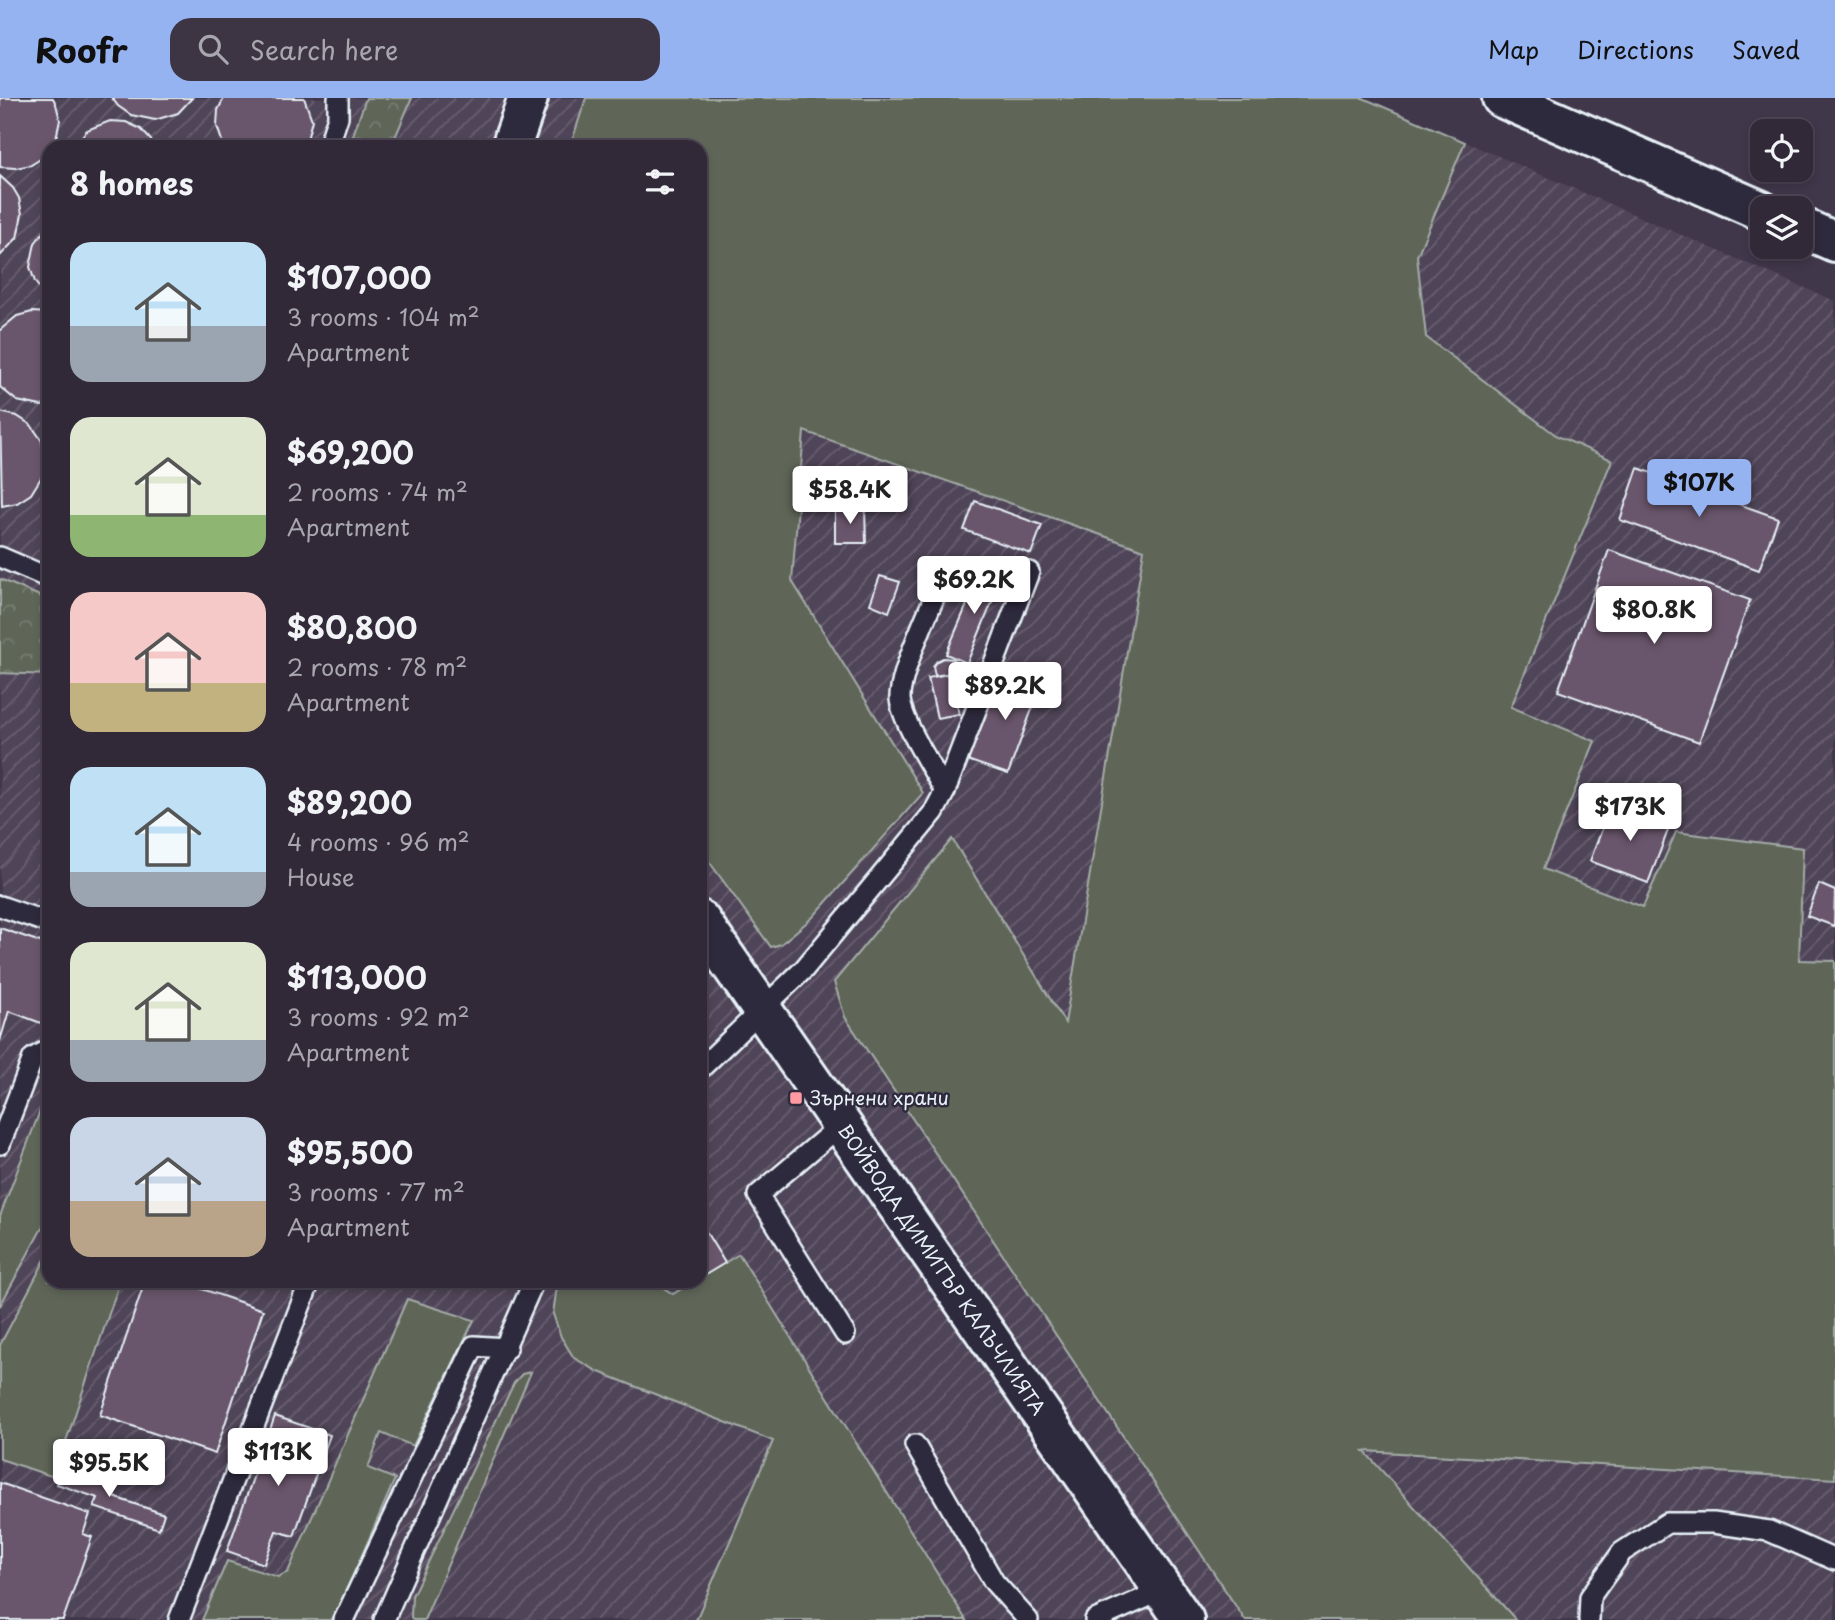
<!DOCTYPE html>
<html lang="en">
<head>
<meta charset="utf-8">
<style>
  :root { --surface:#312938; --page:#3d3543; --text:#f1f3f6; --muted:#a8a6ae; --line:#4c4553; --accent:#95b2f1 }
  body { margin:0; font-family:"Playpen Sans",sans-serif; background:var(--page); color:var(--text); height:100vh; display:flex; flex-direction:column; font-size:26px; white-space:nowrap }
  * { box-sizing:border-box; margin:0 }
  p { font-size:23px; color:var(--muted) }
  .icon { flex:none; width:38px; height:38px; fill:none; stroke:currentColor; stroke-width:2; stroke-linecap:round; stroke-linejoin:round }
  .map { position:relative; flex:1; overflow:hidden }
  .drawer { position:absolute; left:42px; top:42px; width:665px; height:1148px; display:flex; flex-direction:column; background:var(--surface); border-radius:21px; box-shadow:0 4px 10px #0003,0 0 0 2px var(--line) }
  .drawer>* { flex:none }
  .buttons { position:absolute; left:1750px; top:21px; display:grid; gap:14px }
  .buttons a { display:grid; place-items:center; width:63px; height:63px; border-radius:14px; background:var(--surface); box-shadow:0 4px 10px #0003,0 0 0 2px var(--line); font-size:35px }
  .price { position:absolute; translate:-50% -60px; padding:0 16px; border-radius:7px; background:#fff; color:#222; font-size:23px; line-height:46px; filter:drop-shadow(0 2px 4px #0008) }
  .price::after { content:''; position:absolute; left:50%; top:42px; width:21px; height:16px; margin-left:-10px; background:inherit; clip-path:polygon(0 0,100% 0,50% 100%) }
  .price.on { background:var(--accent); color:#111 }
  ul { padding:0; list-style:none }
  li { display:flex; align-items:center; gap:21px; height:175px; padding:0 28px }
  li span { display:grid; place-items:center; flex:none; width:196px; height:140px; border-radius:21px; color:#555 }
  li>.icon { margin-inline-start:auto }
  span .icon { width:84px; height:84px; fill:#fffc; stroke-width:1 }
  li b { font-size:30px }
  h2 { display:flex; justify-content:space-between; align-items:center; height:84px; padding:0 28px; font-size:30px }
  header { display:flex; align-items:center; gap:42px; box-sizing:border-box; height:98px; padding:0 35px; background:var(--accent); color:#111 }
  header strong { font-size:33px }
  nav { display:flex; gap:38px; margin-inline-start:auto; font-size:24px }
  .search { width:490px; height:63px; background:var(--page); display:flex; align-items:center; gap:18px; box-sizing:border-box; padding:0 24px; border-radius:21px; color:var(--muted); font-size:26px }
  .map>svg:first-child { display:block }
</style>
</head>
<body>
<header>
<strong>Roofr</strong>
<div class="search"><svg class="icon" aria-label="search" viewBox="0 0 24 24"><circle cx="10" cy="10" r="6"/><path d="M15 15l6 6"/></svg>Search here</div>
<nav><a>Map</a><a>Directions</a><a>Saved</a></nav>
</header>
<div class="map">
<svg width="1835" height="1522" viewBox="0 0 1835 1522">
  <defs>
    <pattern id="industrial-furrows" width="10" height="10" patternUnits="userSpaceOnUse" patternTransform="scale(1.75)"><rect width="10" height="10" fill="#504458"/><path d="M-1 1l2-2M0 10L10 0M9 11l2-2" fill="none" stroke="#695f71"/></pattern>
    <pattern id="forest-crowns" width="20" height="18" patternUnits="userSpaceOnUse" patternTransform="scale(1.75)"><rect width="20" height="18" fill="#5f6658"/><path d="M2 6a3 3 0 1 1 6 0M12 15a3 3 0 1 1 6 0" fill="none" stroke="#767c71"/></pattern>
  </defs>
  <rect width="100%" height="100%" fill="#41374b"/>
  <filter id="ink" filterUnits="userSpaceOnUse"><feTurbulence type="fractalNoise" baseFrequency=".0143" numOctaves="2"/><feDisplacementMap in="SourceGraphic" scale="14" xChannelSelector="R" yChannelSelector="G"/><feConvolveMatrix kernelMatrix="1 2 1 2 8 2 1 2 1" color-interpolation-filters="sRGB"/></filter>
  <g filter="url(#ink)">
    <!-- industrial -->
    <path fill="url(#industrial-furrows)" fill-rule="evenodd" d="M0,0H1363L1835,203V1522H0ZM49,49H700V1183H49Z"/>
    <!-- green -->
    <g fill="#5f6658" stroke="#a4aca8" stroke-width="2">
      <path d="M586,0H1363L1465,44L1417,158L1426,239L1557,338L1612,362L1511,609L1595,643L1543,771L1643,809L1676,734L1803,750L1799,862L1835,863V1381L1364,1353L1516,1522H1245L845,919L834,884L952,741L1065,925L1144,452L804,333L792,483L923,695L813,819L781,846L771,849L700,751V49H570Z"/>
      <path d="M49,989V1117L0,1208V1118Z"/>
      <path d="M49,1154V1183H120L54,1379L0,1361V1247Z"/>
      <path d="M739,1156L966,1522H696L773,1343L599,1274L574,1260L561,1239L553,1216L556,1195L560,1183H653L673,1196L694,1183H700V1180Z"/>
      <path d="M407,1201L474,1222L413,1348L381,1335L368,1370L395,1381L339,1510L331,1522H202L227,1463L278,1479L288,1474Z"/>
      <path d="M531,1274L424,1522H413L411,1519L412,1498L514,1285L522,1276Z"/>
    </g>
    <!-- forest -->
    <g fill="url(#forest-crowns)" stroke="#a4aca8" stroke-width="2">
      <path d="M366,0H412L391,49H349Z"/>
      <path d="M0,481L49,502V577L0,575Z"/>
    </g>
    <!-- building -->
    <g fill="#6a566c" stroke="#e8f1f8" stroke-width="2">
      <path d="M0,0H53L56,6L60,22L55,45L52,49H49V54L45,58L31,67L16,70L0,69Z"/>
      <path d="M112,0H192L178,15L155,22L131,17L118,8Z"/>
      <path d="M224,0H304L312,22L306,46L304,49H224L217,28L218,12Z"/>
      <path d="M110,23L126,24L141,31L157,49H73L87,32Z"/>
      <path d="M0,78L13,90L19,100L22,116L17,140L0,158Z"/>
      <path d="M49,127V203L35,184L30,169L35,145Z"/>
      <path d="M32,214L49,215V306L41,308L17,303L0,289V232L17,218Z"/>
      <path d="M0,314L17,318L31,327L42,343L45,359L44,375L31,396L17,405L2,408Z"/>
      <path d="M1638,370L1778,420L1759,472L1620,422Z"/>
      <path d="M975,403L1042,427L1031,456L964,432Z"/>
      <path d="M835,410H865L866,445H835Z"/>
      <path d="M1609,452L1750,502L1699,644L1558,593Z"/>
      <path d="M982,471L1002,480L967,565L946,556Z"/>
      <path d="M880,478L900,484L889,514L870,506Z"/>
      <path d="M943,560L953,561L960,573L935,578L933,568L937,563Z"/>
      <path d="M1003,571L1041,587L1008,676L967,662Z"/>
      <path d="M967,572L972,599L956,602L959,616L937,620L928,580Z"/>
      <path d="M1612,705L1670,727L1648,785L1590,763Z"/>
      <path d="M1819,786L1835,793L1834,828L1807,818Z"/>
      <path d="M0,830L49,847V928L9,913L0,943Z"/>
      <path d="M700,1124L725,1165L700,1180Z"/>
      <path d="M145,1183H179L263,1212L215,1356L100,1317Z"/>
      <path d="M275,1318L330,1337L294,1438L276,1433L264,1466L227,1453Z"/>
      <path d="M62,1370L117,1389L114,1399L164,1416L159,1431L94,1409L98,1400L57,1386Z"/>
      <path d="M0,1385L90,1416L83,1436L92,1439L63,1522H0Z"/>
    </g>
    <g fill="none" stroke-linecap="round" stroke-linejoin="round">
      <!-- lane casing -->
      <g stroke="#e8f1f8" stroke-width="24">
        <g id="lane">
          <path d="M328,49L338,19V0"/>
          <path d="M0,459L49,480"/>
          <path d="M945,693C933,671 902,624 900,601C899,574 934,502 945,474"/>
          <path d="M0,808L49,825"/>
          <path d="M700,971L804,871L934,714L945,693L1029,474"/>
          <path d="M841,1027L758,1097L845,1236"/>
          <path d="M0,1046L33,960L49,951"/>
          <path d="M915,1347L994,1484L1028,1522"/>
          <path d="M179,1522L310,1183"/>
          <path d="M344,1522L474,1248L507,1250"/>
          <path d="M384,1522L534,1183"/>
          <path d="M1095,1522L1163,1492"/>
          <path d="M1589,1522L1590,1499L1622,1454L1667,1425H1713L1769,1433L1835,1462"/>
        </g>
      </g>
      <!-- street casing -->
      <g stroke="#e8f1f8" stroke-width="44">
        <g id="street">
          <path d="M511,49L528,0"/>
          <path id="s1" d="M700,822L1184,1522"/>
        </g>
      </g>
      <!-- secondary casing -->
      <g stroke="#e8f1f8" stroke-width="44">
        <g id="secondary">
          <path d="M1502,0L1762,113"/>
          <path d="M1801,129L1835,144"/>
        </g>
      </g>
      <!-- lane -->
      <use href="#lane" stroke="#2f2a3d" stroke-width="19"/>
      <!-- street -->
      <use href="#street" stroke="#2f2a3d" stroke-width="38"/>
      <!-- secondary -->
      <use href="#secondary" stroke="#2f2a3d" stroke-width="38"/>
    </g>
  </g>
  <!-- markers -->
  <rect fill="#ff9aa2" stroke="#2f2a3d" stroke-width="2.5" x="789" y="993" width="14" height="14" rx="3.5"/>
  <g text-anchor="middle" stroke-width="5" stroke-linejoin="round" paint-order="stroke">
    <!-- poi labels -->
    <g font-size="19" fill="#e8f1f8" stroke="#2f2a3d" text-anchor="start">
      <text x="810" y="1007">Зърнени храни</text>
    </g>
    <!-- street labels -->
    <g font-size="19" fill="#e8f1f8" stroke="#2f2a3d">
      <text dy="7" stroke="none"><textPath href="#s1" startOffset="425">ВОЙВОДА ДИМИТЪР КАЛЪЧЛИЯТА</textPath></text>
    </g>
  </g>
</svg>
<div class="buttons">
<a><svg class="icon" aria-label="locate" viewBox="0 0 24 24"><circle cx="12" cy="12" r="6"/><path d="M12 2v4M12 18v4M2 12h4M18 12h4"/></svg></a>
<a><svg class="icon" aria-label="layers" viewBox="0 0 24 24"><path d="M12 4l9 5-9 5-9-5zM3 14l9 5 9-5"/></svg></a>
</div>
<b class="price on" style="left:1699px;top:421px">$107K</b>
<b class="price" style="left:850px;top:428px">$58.4K</b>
<b class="price" style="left:974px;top:518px">$69.2K</b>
<b class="price" style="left:1654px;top:548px">$80.8K</b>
<b class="price" style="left:1005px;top:624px">$89.2K</b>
<b class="price" style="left:1630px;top:745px">$173K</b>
<b class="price" style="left:278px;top:1390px">$113K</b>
<b class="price" style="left:109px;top:1401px">$95.5K</b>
<section class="drawer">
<h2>8 homes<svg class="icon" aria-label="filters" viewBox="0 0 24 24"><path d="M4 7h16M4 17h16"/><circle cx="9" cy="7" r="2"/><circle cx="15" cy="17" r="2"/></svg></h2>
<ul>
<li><span style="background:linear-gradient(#bfe0f5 60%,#9aa5b1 0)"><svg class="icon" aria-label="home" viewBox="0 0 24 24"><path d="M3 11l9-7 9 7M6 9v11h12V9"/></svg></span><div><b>$107,000</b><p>3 rooms · 104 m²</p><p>Apartment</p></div></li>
<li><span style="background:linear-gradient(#dfe7d0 70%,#8fb573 0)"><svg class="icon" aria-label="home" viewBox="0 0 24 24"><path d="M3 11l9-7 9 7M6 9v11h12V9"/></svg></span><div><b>$69,200</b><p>2 rooms · 74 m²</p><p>Apartment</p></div></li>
<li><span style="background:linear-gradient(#f6c9c9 65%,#c2b280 0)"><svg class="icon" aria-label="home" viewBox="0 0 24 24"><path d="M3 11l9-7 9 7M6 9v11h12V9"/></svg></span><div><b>$80,800</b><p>2 rooms · 78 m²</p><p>Apartment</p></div></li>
<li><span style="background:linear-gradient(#bfe0f5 75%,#9aa5b1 0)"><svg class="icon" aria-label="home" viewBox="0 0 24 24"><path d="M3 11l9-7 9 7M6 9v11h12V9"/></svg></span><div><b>$89,200</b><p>4 rooms · 96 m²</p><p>House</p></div></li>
<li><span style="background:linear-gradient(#dfe7d0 70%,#9aa5b1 0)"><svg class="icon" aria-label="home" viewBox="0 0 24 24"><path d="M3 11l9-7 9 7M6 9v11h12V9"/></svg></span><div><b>$113,000</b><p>3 rooms · 92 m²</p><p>Apartment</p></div></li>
<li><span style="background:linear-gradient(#c9d6e8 60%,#b9a48a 0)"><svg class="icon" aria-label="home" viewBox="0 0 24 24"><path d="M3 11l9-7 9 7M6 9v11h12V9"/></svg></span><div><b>$95,500</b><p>3 rooms · 77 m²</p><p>Apartment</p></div></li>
</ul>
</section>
</div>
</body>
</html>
